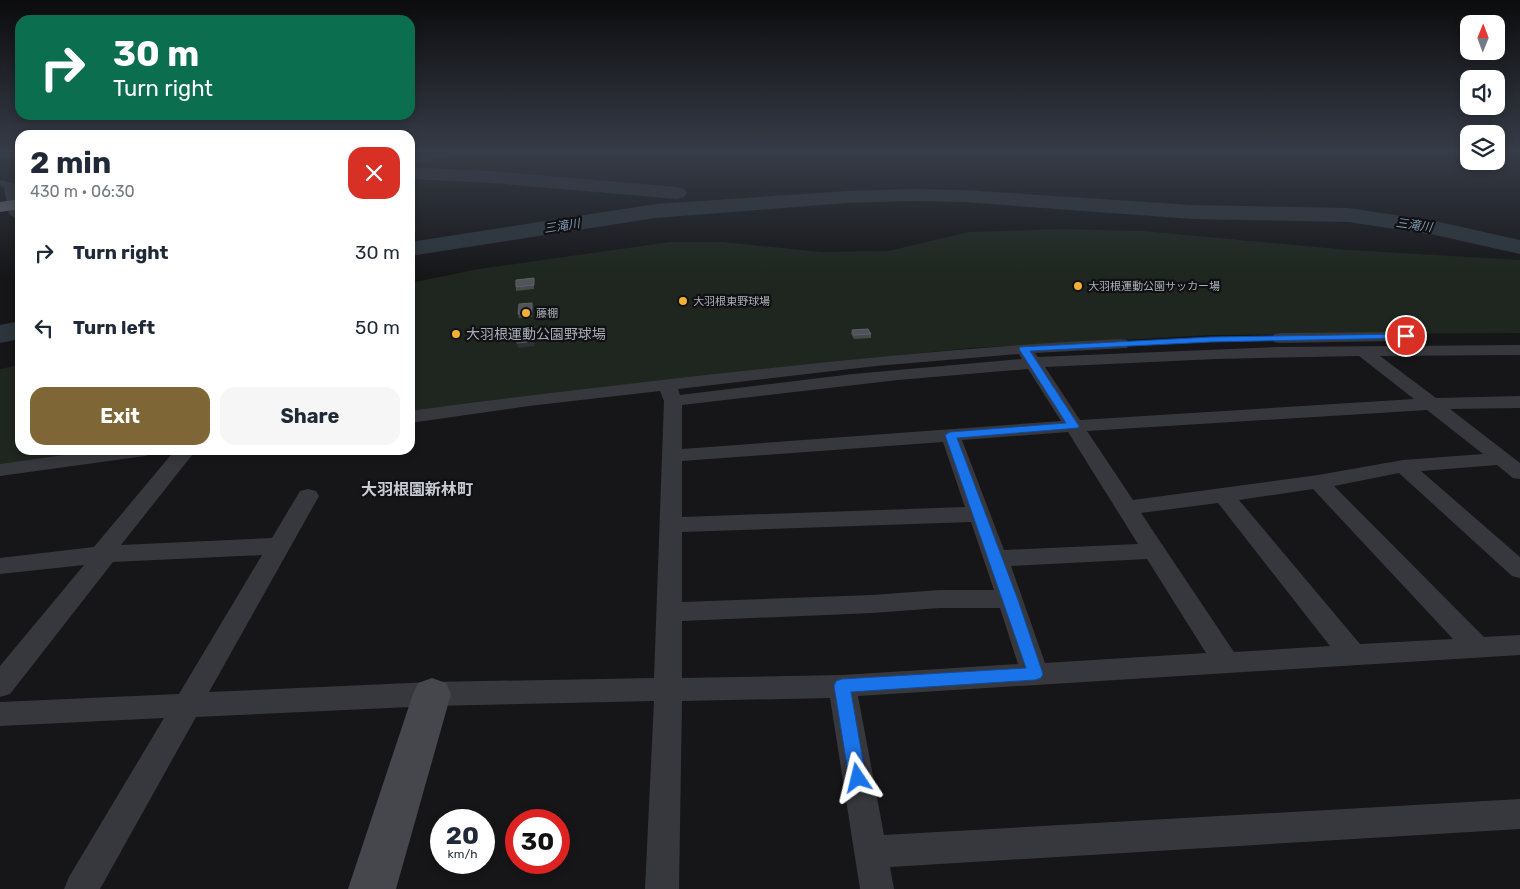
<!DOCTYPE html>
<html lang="en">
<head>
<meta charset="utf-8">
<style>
	:root { --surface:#fff; --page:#f6f6f7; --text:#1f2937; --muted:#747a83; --accent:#7e6636 }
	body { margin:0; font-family:Rubik,"Noto Sans JP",sans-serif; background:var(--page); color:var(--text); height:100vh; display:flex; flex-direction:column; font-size:19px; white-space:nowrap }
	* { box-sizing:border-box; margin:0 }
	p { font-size:16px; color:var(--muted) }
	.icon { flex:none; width:28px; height:28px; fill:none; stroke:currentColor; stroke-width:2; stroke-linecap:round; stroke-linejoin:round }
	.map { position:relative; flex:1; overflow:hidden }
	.sheet { position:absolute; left:15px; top:130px; width:400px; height:325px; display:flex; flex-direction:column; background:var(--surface); border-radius:15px; box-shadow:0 2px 8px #0003 }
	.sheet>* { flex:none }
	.guide { position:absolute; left:15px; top:15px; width:400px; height:105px; border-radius:15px; box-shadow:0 2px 8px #0003; background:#0b6e4f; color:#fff; overflow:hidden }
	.needle { width:32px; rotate:1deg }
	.tools { position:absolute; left:1460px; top:15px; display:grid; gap:10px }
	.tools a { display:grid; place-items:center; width:45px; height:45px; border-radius:10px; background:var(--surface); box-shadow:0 2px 8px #0003; font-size:25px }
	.speed { position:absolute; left:430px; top:809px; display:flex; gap:10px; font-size:25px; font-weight:700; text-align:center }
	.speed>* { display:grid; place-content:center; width:65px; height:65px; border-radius:50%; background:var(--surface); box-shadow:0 2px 8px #0003; line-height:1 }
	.speed small { font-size:12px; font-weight:400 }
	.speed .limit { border:8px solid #d22; background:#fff; color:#111 }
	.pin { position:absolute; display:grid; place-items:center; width:42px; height:42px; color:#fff; margin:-21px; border:2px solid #fff; border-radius:50%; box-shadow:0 1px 5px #0007 }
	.me { position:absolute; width:55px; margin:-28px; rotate:350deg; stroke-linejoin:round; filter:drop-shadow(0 0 4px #0008) }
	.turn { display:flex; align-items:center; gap:18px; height:105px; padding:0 15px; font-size:22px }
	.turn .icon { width:65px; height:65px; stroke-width:2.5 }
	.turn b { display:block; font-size:35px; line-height:42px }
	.round { display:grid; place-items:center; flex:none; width:52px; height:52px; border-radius:15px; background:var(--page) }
	.head { display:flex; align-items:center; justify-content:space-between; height:85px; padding:0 15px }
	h1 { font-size:30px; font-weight:700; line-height:38px }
	.cta { display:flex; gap:10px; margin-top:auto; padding:10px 15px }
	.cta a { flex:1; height:58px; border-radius:15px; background:var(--accent); color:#fff; font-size:20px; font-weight:700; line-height:58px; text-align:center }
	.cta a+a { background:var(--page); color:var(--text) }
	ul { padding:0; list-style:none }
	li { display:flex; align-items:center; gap:15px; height:75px; padding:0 15px }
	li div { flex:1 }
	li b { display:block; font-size:19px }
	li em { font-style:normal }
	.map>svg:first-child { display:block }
	.green { fill:#1e261f }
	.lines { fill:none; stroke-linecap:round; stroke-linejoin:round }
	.river { fill:#2c353c; fill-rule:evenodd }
	.lane { fill:#37383d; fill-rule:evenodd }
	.street { fill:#37383d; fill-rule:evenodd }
	.secondary { fill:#45474d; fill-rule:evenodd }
	.highway { fill:#63666e; fill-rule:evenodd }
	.wall { fill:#47494d }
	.shaded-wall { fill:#2f3033 }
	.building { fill:#525359; stroke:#5f6168 }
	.route { fill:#1a73e8; stroke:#114b97 }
	.poi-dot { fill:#f2b134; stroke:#111113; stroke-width:2 }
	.labels { text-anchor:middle; stroke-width:4.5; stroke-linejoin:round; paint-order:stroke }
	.far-poi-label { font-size:11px; fill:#a8adb8; stroke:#111113; text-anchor:start }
	.far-water-label { font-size:12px; font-style:italic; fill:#7f9bb3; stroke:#111113 }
	.poi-label { font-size:14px; fill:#a8adb8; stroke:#111113; text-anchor:start }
	.quarter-label { font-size:16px; font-weight:bold; fill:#c9ccd4; stroke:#111113 }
</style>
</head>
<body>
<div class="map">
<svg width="1520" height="889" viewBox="0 0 1520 889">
	<rect width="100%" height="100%" fill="#161618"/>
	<g class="green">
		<path d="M1063 229 1143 231 1349 250 1520 260V333L1211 335 971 348 748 371 410 413V283L479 269 670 242H723L822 252 888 251 969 232Z"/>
		<path d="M20 365V450H119L0 466V369Z"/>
	</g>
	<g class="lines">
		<g class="river">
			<path d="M0 151H20V159L0 158Z"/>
			<path d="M410 167 492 171 677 187 684 189 687 193 684 197 677 199 492 183 410 179Z"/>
			<path d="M912 189 963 190 1192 205 1348 208 1435 221 1520 240V254L1435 235 1348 222 1192 219 963 202 912 201 847 203 656 218 410 256V242L656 204 847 191Z"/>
			<path d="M20 321V339L0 343V325Z"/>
		</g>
		<path class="lane" d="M1496 151H1502L1509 158 1504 159Z"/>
		<g class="street">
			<path d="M445 151H464L463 153 434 160 410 163V157Z"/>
			<path d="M0 180 13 183 15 185 20 217 15 218 9 214 4 187 0 186Z"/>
			<path d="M1384 332 1390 333 1392 337 1390 341 1280 343 1274 342 1272 338 1274 334 1280 333Z"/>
			<path d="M1121 339 1127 340 1129 344 1127 348 1035 353 1038 357 1276 347 1520 345V355L1380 356 1436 398 1520 396V408L1450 409 1520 463V479L1513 478 1497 465 1421 471 1520 557V578L1512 576 1399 473 1334 486 1484 637 1520 635V655L858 696 884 835 1520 799V829L890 867 894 889H860L830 698 682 701 679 889H645L654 701 432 706 196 717 100 889H64L69 877 164 718 0 726V702L179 694 262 555 113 562 10 694 0 697V666L84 565 0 574V558L94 547 175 450H196L121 545 272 538 300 491 308 489 316 491 319 496 209 692 432 682 654 678 664 401 660 391 529 406 410 423V411C502 398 595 388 688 377 833 361 975 346 1121 339ZM1019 354 1022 359 853 374 680 395 678 389 876 366ZM1359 356 1414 399 1080 420 1045 367 1216 359ZM1028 369 1061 421 682 449V405L898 380ZM1427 410 1483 454 1403 460 1318 475 1133 500 1087 431ZM1068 432 1138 544 1004 550 962 440ZM943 442 965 507 682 517V461ZM1313 489 1453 639 1360 644 1239 500ZM1218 503 1330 646 1234 652 1141 513ZM971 522 994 590H940L872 595 682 602V532ZM1147 559 1206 653 1045 663 1011 566ZM940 608H1000L1018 664 842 675 682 678V621L872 613Z"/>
			<path d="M100 450H155L152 454 145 456 0 476V464Z"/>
		</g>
		<path class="secondary" d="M432 678 446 683 451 694 396 889H348L413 694 418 683Z"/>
		<path class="highway" d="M20 199V209L0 212V202Z"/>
	</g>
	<g class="wall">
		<path d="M534 278V289L516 291V287Z"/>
		<path d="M532 303 533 307 532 317 519 318 518 314Z"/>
		<path d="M852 330 871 334V338L854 339 851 334Z"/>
	</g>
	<path class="shaded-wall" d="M534 326 535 346 518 348 517 343Z"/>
	<g class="building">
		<path d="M534 278V285L516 287V280Z"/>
		<path d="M532 303 531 313 518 314 519 304Z"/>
		<path d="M534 326 535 341 517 343V328Z"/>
		<path d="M868 329 871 334 854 335 852 330Z"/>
	</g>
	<linearGradient id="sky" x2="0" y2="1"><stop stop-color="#0c0c0d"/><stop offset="0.55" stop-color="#363c48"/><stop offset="1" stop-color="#363c48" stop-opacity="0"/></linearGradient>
	<rect width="1520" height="276" fill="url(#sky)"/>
	<path class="route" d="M1406 334 1409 335V338L1211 342 1030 351 1079 426 1078 428 957 438 1018 600 1043 674 1041 678 1035 680 851 692 866 778 864 784 858 786 852 784 849 778 834 686 836 681 842 679 1026 668 945 435 950 432 1066 423 1019 349 1020 347 1211 337Z"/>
	<g class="poi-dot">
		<circle cx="1078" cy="286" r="5"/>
		<circle cx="683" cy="301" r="5"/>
		<circle cx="526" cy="313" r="5"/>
		<circle cx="456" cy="334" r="5"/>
	</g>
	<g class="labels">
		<g class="far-poi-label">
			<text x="1088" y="290">大羽根運動公園サッカー場</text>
			<text x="693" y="305">大羽根東野球場</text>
			<text x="536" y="317">藤棚</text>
		</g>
		<g class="far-water-label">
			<text transform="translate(1414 225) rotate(8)" y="4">三滝川</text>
			<text transform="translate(562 226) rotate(-9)" y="4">三滝川</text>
		</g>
		<g class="poi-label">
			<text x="466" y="339">大羽根運動公園野球場</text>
		</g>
		<g class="quarter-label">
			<text x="417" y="495">大羽根園新林町</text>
		</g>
	</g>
</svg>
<div class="tools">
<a><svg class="needle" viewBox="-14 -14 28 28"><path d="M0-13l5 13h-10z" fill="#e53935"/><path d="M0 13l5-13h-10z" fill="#747a83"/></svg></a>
<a><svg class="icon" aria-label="sound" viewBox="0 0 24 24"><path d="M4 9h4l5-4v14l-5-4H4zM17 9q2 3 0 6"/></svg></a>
<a><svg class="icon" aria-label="layers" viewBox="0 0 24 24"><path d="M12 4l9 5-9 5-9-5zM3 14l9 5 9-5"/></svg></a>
</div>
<div class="speed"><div>20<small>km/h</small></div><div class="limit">30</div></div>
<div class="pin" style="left:1406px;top:336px;background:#d93025"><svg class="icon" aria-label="arrive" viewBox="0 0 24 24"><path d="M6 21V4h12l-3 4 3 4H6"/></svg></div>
<svg class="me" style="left:858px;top:778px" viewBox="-20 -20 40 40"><path d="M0-17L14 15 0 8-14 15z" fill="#1a73e8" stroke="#fff" stroke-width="4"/></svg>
<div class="guide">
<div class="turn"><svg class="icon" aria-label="right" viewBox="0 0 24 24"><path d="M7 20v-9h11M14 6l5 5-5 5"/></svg><div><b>30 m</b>Turn right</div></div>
</div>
<section class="sheet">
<div class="head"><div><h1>2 min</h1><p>430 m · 06:30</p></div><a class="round" style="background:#d93025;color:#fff"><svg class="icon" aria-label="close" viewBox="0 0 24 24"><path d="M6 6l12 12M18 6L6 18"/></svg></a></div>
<ul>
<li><svg class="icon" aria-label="right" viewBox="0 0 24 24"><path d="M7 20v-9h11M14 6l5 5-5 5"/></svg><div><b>Turn right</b></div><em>30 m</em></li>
<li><svg class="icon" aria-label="left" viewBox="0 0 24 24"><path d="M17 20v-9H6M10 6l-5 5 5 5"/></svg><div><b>Turn left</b></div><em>50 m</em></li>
</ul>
<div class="cta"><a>Exit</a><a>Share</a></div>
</section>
</div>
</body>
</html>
